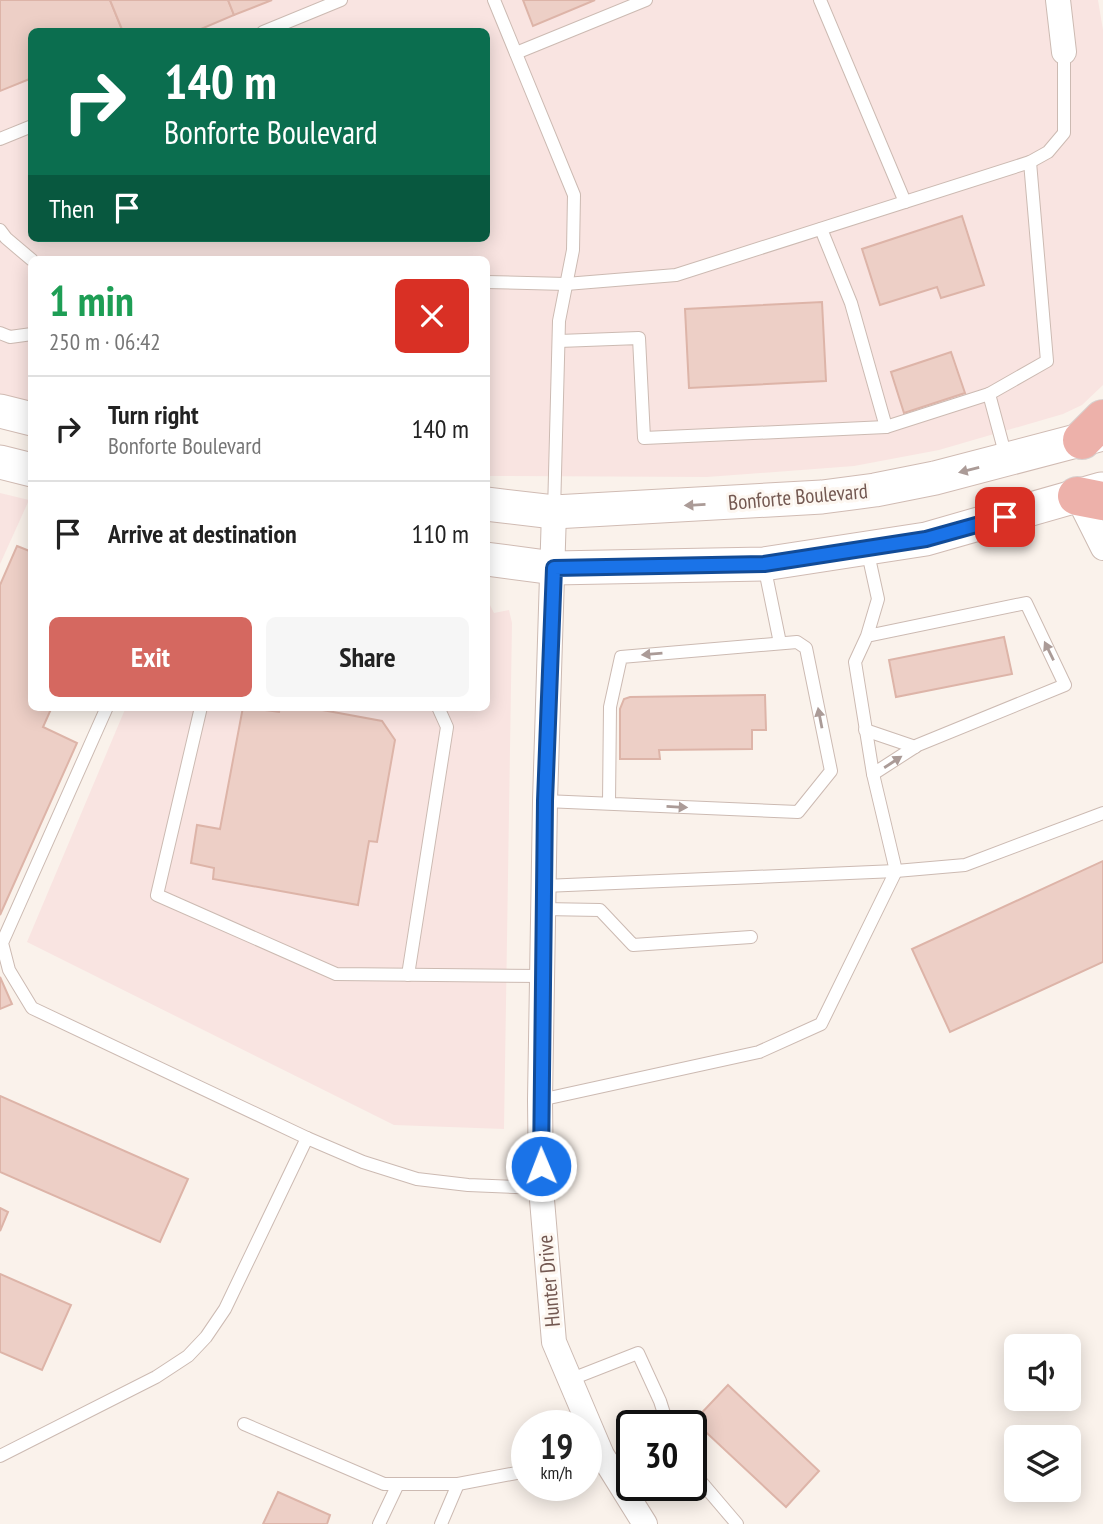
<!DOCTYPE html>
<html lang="en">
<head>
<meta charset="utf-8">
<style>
	:root { --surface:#fff; --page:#f6f6f6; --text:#222; --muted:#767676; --line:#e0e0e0; --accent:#d56860 }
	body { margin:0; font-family:"PT Sans Narrow",sans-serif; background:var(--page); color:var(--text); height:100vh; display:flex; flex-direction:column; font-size:26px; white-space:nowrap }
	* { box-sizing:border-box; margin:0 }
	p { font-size:23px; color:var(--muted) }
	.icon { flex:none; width:38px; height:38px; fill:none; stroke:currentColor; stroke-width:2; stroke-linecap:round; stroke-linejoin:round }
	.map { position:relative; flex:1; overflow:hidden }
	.details { position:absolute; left:28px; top:256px; width:462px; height:455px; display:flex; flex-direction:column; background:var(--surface); border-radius:10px; box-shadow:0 4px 18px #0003 }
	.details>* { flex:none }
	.banner { position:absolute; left:28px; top:28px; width:462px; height:214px; border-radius:10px; box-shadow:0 4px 18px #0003; background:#0b6e4f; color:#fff; overflow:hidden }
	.controls { position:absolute; left:1004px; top:1334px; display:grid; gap:14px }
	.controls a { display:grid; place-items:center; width:77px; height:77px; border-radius:10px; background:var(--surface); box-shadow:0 4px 18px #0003; font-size:35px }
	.speed { position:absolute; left:511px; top:1410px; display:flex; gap:14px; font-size:35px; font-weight:700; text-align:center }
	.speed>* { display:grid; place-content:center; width:91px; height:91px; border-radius:50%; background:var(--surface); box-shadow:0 4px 18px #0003; line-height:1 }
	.speed small { font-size:18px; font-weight:400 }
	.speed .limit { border:4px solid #111; border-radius:10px; background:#fff; color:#111 }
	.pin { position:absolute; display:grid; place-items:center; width:60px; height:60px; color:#fff; margin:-30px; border-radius:14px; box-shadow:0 4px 10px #0006 }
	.me { position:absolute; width:77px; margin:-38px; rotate:359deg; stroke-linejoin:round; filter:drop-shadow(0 0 5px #0008) }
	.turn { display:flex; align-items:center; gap:24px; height:147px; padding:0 21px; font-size:32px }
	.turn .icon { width:91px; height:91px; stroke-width:2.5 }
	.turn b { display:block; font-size:49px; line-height:60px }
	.then { display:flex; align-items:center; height:66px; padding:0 21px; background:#0003; gap:14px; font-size:26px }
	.round { display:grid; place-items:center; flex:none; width:74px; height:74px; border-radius:10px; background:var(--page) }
	.headline { display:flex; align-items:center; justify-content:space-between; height:119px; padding:0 21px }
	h1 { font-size:42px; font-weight:700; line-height:52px; color:#1e9e55 }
	.cta { display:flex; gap:14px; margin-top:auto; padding:14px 21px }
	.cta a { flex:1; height:80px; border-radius:10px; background:var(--accent); color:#fff; font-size:28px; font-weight:700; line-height:80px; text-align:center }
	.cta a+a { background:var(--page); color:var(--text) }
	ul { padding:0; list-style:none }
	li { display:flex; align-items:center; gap:21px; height:105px; padding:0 21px; border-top:2px solid var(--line) }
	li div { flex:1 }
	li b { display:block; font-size:26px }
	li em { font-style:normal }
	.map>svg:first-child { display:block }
	.commercial { fill:#f9e4e1; fill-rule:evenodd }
	.building { fill:#edcfc6; stroke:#ddb4a8; stroke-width:2 }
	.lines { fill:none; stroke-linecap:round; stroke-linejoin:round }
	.lane-casing { stroke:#ccbab2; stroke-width:14 }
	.street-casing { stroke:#ccbab2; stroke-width:26 }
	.secondary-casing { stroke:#d0bbb3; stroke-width:35 }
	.highway-casing { stroke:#d8d0ce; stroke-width:40 }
	.lane { stroke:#fff; stroke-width:12 }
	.street { stroke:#fff; stroke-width:24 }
	.secondary { stroke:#fff; stroke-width:33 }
	.highway { stroke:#edb1aa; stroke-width:38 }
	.oneway { fill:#ab9b97 }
	.route-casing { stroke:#114b97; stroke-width:18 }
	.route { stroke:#1a73e8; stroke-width:12 }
	.labels { text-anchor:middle; stroke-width:6; stroke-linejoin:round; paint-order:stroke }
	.street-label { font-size:21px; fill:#735851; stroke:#fdf7f1 }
</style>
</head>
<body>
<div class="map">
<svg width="1103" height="1524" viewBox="0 0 1103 1524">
	<rect width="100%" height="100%" fill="#faf2eb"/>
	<g class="commercial">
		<path d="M0 0H1098L1103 30V385L1082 405 1063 414 939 450 854 466 707 477 487 476 486 259H32L31 404 0 397ZM32 32H486V238H32Z"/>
		<path d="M0 493 29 500 0 564Z"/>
		<path d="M487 599 494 613 509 610 512 623 504 1129 394 1125 27 942 126 707H486Z"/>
	</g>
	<g class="building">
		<path d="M0 0H110L123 32H32V78L0 91Z"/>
		<path d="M110 0H228L234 15 194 32H123Z"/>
		<path d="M228 0H272L234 15Z"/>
		<path d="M523 0H595L533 26Z"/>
		<path d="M962 216 984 285 941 298 937 287 880 305 862 249Z"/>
		<path d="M822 302 826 381 689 388 685 309Z"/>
		<path d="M951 352 965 393 904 413 891 372Z"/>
		<path d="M17 546 32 552V707H52L43 727 77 743 0 915V585Z"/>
		<path d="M1004 637 1012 674 896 697 889 660Z"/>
		<path d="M765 695 766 730H752V749L659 750 660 759H620V709L624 699 630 697Z"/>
		<path d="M243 707 279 712 280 707H306L382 721 395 740 377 842 369 841 358 905 213 879 214 868 191 863 197 825 220 829Z"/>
		<path d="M1103 861V962L950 1032 912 949Z"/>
		<path d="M0 977 12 1004 0 1009Z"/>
		<path d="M0 1096 188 1179 160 1242 0 1172Z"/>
		<path d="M0 1208 8 1212 0 1231Z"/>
		<path d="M0 1274 71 1305 42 1370 0 1352Z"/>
		<path d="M728 1385 819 1471 786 1507 694 1421Z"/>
		<path d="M278 1492 330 1515 327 1524H263Z"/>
	</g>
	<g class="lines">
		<defs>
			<g id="lane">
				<path d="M494 0 574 195 573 250 559 321 554 512"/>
				<path d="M820 0 905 202"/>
				<path d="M263 32 341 0"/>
				<path d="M516 53 646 0"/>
				<path d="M0 139 32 126"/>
				<path d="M821 229 851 303 886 427"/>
				<path d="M0 230 6 238 32 260"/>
				<path d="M486 282 566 284 676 275 1030 162 1048 152 1064 133V52"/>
				<path d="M0 333 10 337 32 334"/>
				<path d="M559 341 639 338 644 438 886 427 989 394"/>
				<path d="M1006 457 989 394 1047 361 1030 162"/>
				<path d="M867 549 878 599 867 636 855 662 873 774 918 745 1065 685 1026 603 867 636"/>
				<path d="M764 565 780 643"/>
				<path d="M107 707 2 943 9 970 32 1008 307 1138 363 1162 417 1179 468 1185 541 1188"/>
				<path d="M201 707 157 895 336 974 543 976"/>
				<path d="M865 730 915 747"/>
				<path d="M545 801 798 812 831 771 806 648 797 642 621 657 610 707 609 803"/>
				<path d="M544 886 896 871 965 865 1103 813"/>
				<path d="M543 909 600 910 633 945 751 937"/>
				<path d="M408 975 447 727 438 707"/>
				<path d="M540 1100 759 1052 821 1024 896 871 873 774"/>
				<path d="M569 1380 638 1353 660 1401 668 1426"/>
				<path d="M244 1424 384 1484H458L527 1471"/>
				<path d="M0 1456 156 1377 188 1356 206 1337 225 1309 307 1138"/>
				<path d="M609 1466 632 1451"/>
				<path d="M691 1470 737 1524"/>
				<path d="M379 1524 398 1484"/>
				<path d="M441 1524 458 1484"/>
			</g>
			<g id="street">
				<path d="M1058 0 1064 52"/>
				<path d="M1077 496 1103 548"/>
				<path d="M554 512 545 801 540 1100 541 1188 554 1342 602 1455 645 1524"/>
			</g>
			<g id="secondary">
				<path d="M0 411 32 419"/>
				<path d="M0 462 32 470"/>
				<path d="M486 504 554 512 822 497 875 490 935 478 1103 434"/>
				<path d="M486 559 554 568 764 564 926 539 1101 489"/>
			</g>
			<g id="highway">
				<path d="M1082 440 1103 419"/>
				<path d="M1077 496 1103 501"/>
			</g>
		</defs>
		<use href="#lane" class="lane-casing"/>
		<use href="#street" class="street-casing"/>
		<use href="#secondary" class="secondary-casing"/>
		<use href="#highway" class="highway-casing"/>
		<use href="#lane" class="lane"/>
		<use href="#street" class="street"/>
		<use href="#secondary" class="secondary"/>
		<use href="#highway" class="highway"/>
	</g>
	<defs><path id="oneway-solid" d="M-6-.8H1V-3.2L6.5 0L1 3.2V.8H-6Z" transform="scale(1.75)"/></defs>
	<g class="oneway">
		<use href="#oneway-solid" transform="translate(969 470) rotate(166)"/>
		<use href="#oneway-solid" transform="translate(695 505) rotate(177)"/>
		<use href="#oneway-solid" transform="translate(1049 651) rotate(-116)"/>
		<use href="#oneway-solid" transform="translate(652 654) rotate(175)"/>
		<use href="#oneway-solid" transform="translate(820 718) rotate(-101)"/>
		<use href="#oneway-solid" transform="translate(893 762) rotate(-33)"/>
		<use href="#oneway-solid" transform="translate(677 807) rotate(3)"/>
	</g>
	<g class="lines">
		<defs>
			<path id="route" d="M541 1166 545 801 554 568 764 564 926 539 1005 517"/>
		</defs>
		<use href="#route" class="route-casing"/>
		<use href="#route" class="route"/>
	</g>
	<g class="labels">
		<g class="street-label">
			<text transform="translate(798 497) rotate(-5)" y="7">Bonforte Boulevard</text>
			<text transform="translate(549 1281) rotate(-95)" y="7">Hunter Drive</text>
		</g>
	</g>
</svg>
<div class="controls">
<a><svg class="icon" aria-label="sound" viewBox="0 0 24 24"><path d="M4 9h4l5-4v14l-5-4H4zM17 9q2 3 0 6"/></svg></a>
<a><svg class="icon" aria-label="layers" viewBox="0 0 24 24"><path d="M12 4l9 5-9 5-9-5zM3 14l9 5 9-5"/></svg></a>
</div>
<div class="speed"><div>19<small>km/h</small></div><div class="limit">30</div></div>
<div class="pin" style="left:1005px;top:517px;background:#d93025"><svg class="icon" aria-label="arrive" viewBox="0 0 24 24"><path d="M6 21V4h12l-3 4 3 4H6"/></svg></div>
<svg class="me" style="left:541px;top:1166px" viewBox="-20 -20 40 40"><circle r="17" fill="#1a73e8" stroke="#fff" stroke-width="3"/><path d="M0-11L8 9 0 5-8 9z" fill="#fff"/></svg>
<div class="banner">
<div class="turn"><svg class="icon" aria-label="right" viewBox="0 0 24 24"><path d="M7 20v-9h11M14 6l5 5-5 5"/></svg><div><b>140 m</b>Bonforte Boulevard</div></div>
<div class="then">Then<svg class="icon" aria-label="arrive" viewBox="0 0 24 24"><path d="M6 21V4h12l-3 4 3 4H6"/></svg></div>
</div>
<section class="details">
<div class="headline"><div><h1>1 min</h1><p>250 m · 06:42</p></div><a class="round" style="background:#d93025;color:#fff"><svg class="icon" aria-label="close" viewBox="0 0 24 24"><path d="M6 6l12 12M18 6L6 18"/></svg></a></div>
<ul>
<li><svg class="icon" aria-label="right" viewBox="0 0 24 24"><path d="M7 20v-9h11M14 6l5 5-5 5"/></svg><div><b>Turn right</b><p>Bonforte Boulevard</p></div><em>140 m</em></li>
<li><svg class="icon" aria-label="arrive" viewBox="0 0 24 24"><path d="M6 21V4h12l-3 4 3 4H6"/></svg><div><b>Arrive at destination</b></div><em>110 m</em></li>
</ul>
<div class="cta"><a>Exit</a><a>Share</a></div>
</section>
</div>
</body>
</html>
